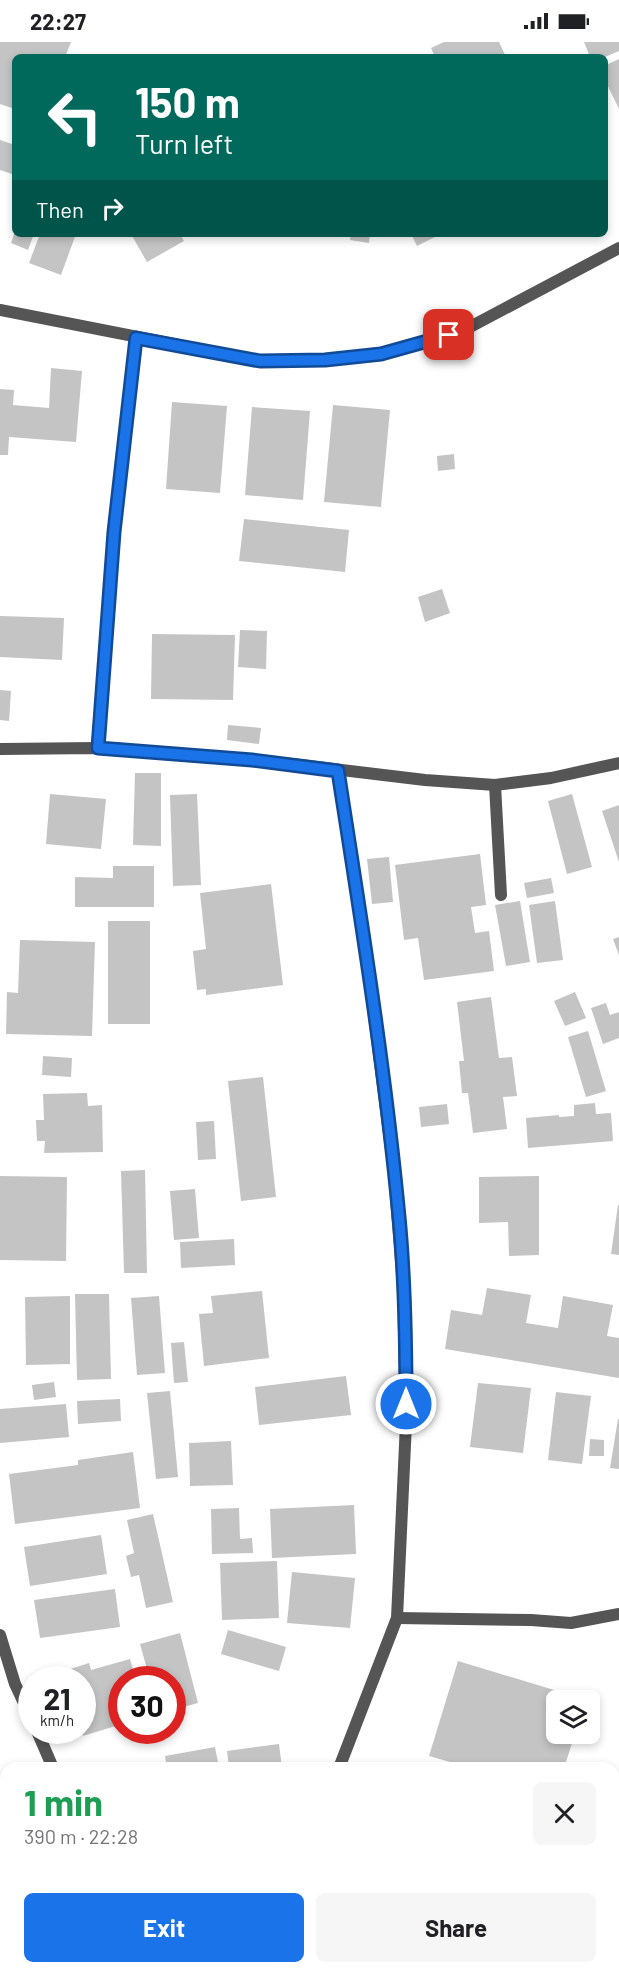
<!DOCTYPE html>
<html lang="en">
<head>
<meta charset="utf-8">
<style>
	:root { --surface:#fff; --page:#f6f6f6; --text:#202124; --muted:#757577; --accent:#1a73e8 }
	body { margin:0; font-family:Barlow,sans-serif; background:var(--page); color:var(--text); height:100vh; display:flex; flex-direction:column; font-size:22px; white-space:nowrap }
	* { box-sizing:border-box; margin:0 }
	p { font-size:20px; color:var(--muted) }
	.icon { flex:none; width:33px; height:33px; fill:none; stroke:currentColor; stroke-width:2; stroke-linecap:round; stroke-linejoin:round }
	.map { position:relative; flex:1; overflow:hidden }
	.panel { position:absolute; left:0px; top:1720px; width:620px; height:212px; display:flex; flex-direction:column; background:var(--surface); border-radius:18px 18px 0 0; box-shadow:0 3px 9px #0003 }
	.panel>* { flex:none }
	.hud { position:absolute; left:12px; top:12px; width:596px; height:183px; border-radius:9px; box-shadow:0 3px 9px #0003; background:#00695c; color:#fff; overflow:hidden }
	.fabs { position:absolute; left:546px; top:1648px; display:grid; gap:12px }
	.fabs a { display:grid; place-items:center; width:54px; height:54px; border-radius:9px; background:var(--surface); box-shadow:0 3px 9px #0003; font-size:30px }
	.speed { position:absolute; left:18px; top:1624px; display:flex; gap:12px; font-size:30px; font-weight:700; text-align:center }
	.speed>* { display:grid; place-content:center; width:78px; height:78px; border-radius:50%; background:var(--surface); box-shadow:0 3px 9px #0003; line-height:1 }
	.speed small { font-size:15px; font-weight:400 }
	.speed .limit { border:9px solid #d22; background:#fff; color:#111 }
	.pin { position:absolute; display:grid; place-items:center; width:51px; height:51px; color:#fff; margin:-26px; border-radius:12px; box-shadow:0 3px 9px #0006 }
	.me { position:absolute; width:66px; margin:-33px; rotate:0deg; stroke-linejoin:round; filter:drop-shadow(0 0 4px #0008) }
	.turn { display:flex; align-items:center; gap:21px; height:126px; padding:0 24px; font-size:27px }
	.turn .icon { width:78px; height:78px; stroke-width:2.5 }
	.turn b { display:block; font-size:42px; line-height:51px }
	.then { display:flex; align-items:center; height:57px; padding:0 24px; background:#0003; gap:12px; font-size:22px }
	.round { display:grid; place-items:center; flex:none; width:63px; height:63px; border-radius:9px; background:var(--page) }
	.head { display:flex; align-items:center; justify-content:space-between; height:102px; padding:0 24px }
	h1 { font-size:36px; font-weight:700; line-height:45px; color:#1e9e55 }
	.primary-button { display:flex; gap:12px; margin-top:auto; padding:12px 24px }
	.primary-button a { flex:1; height:69px; border-radius:9px; background:var(--accent); color:#fff; font-size:24px; font-weight:700; line-height:69px; text-align:center }
	.primary-button a+a { background:var(--page); color:var(--text) }
	.status { display:flex; justify-content:space-between; align-items:center; height:42px; padding:0 30px; background:var(--surface); direction:ltr }
	.status svg { height:16px; fill:currentColor }
	.map>svg:first-child { display:block }
	.building { fill:#c4c4c4 }
	.lines { fill:none; stroke-linecap:round; stroke-linejoin:round }
	.street { stroke:#555; stroke-width:12 }
	.route-casing { stroke:#114b97; stroke-width:15 }
	.route { stroke:#1a73e8; stroke-width:10 }
</style>
</head>
<body>
<div class="status"><b>22:27</b><svg viewBox="0 0 49 12"><path d="M0 12V9h3v3zM5 12V6h3v6zM10 12V3h3v9zM15 12V0h3v12zM26 1h20v11H26zM47 4h2v5h-2z"/></svg></div>
<div class="map">
<svg width="619" height="1931" viewBox="0 0 619 1931">
	<rect width="100%" height="100%" fill="#fff"/>
	<g class="building">
		<path d="M0 0H71L65 15H15V67L0 62Z"/>
		<path d="M444 0H499L506 15H435L431 6Z"/>
		<path d="M584 0H619V9L605 15H590Z"/>
		<path d="M619 17V67L604 36V24Z"/>
		<path d="M0 98 15 103V133L0 128Z"/>
		<path d="M14 192H34L28 208 11 201Z"/>
		<path d="M40 192H76L61 233 29 221Z"/>
		<path d="M131 192H180L184 199 147 220Z"/>
		<path d="M351 192H370L369 201 350 198Z"/>
		<path d="M411 192H441L417 204Z"/>
		<path d="M51 326 82 329 76 400 9 395 8 413H0V347L14 348 13 363 49 366Z"/>
		<path d="M172 360 227 364 220 451 166 447Z"/>
		<path d="M333 363 390 368 381 465 324 460Z"/>
		<path d="M252 365 310 369 303 458 245 453Z"/>
		<path d="M454 412 455 427 438 429 437 414Z"/>
		<path d="M244 477 349 488 345 530 239 519Z"/>
		<path d="M442 547 450 571 425 580 418 555Z"/>
		<path d="M0 574 64 576 62 618 0 615Z"/>
		<path d="M240 588 267 589 266 627 238 625Z"/>
		<path d="M152 592 235 593 233 658 151 657Z"/>
		<path d="M0 648 11 649 9 679 0 678Z"/>
		<path d="M228 683 261 686 259 702 227 698Z"/>
		<path d="M135 731H161V804L133 803Z"/>
		<path d="M50 752 106 757 101 807 46 802Z"/>
		<path d="M197 752 201 843 173 844 170 753Z"/>
		<path d="M572 752 592 825 567 832 548 759Z"/>
		<path d="M619 763V820L602 769Z"/>
		<path d="M480 812 486 863 471 865 475 891 489 889 494 929 424 938 418 896 404 898 395 823Z"/>
		<path d="M389 815 393 860 372 862 367 817Z"/>
		<path d="M113 824H154V865H75V835L113 836Z"/>
		<path d="M551 836 554 851 527 856 524 841Z"/>
		<path d="M271 842 283 943 206 953V947L197 948 193 909 206 907 200 851Z"/>
		<path d="M520 859 530 920 506 924 495 863Z"/>
		<path d="M555 859 563 918 537 921 529 863Z"/>
		<rect x="108" y="879" width="42" height="103"/>
		<path d="M619 895V913L613 897Z"/>
		<path d="M20 898 95 900 92 994 6 992 7 950 18 951Z"/>
		<path d="M575 950 586 976 565 984 554 959Z"/>
		<path d="M491 955 499 1016 512 1015 517 1054 503 1055 507 1087 473 1091 468 1051H462L459 1019H464L457 960Z"/>
		<path d="M606 961 610 973 619 970V996L603 1002 591 966Z"/>
		<path d="M588 989 606 1049 586 1055 568 995Z"/>
		<path d="M43 1014 72 1016 71 1035 42 1033Z"/>
		<path d="M263 1035 276 1155 241 1159 228 1039Z"/>
		<path d="M87 1051 88 1064 102 1063 103 1110 44 1111 45 1099H37L36 1078H44L43 1052Z"/>
		<path d="M595 1061 596 1072 611 1071 613 1099 528 1106 526 1076 559 1073V1075L574 1074V1063Z"/>
		<path d="M447 1062 449 1082 421 1085 419 1065Z"/>
		<path d="M214 1079 216 1117 198 1118 196 1080Z"/>
		<path d="M145 1128 147 1231H124L121 1129Z"/>
		<path d="M0 1134 67 1135 66 1219 0 1218Z"/>
		<path d="M539 1134V1213L509 1214 508 1180 479 1181V1135Z"/>
		<path d="M195 1147 199 1196 174 1198 170 1149Z"/>
		<path d="M618 1163H619V1213L611 1212Z"/>
		<path d="M234 1197 235 1223 181 1226 180 1200Z"/>
		<path d="M487 1246 531 1253 526 1281 558 1286 563 1254 613 1263 607 1294 619 1296V1336L445 1307 451 1268 482 1273Z"/>
		<path d="M262 1249 269 1316 204 1324 199 1272 213 1271 211 1254Z"/>
		<path d="M75 1252H109L111 1337 77 1338Z"/>
		<path d="M70 1254V1322L26 1323 25 1255Z"/>
		<path d="M159 1254 165 1331 137 1333 131 1256Z"/>
		<path d="M184 1300 188 1340 174 1341 171 1301Z"/>
		<path d="M346 1334 351 1373 259 1383 255 1345Z"/>
		<path d="M54 1340 56 1355 34 1358 32 1343Z"/>
		<path d="M478 1341 531 1346 523 1411 470 1405Z"/>
		<path d="M170 1349 178 1435 156 1437 147 1351Z"/>
		<path d="M556 1350 591 1354 582 1422 548 1418Z"/>
		<path d="M120 1357 121 1379 78 1382 77 1359Z"/>
		<path d="M66 1362 69 1395 0 1401V1367Z"/>
		<path d="M618 1377H619V1427L610 1426Z"/>
		<path d="M590 1397 604 1398V1414H589Z"/>
		<path d="M231 1399 233 1443 190 1444 189 1401Z"/>
		<path d="M133 1410 140 1466 15 1482 9 1432 78 1423V1418Z"/>
		<path d="M354 1463 356 1512 272 1516 270 1467Z"/>
		<path d="M239 1466 240 1497 252 1496 253 1511 212 1512 211 1467Z"/>
		<path d="M153 1472 173 1560 146 1566 139 1533 131 1535 126 1514 134 1511 127 1478Z"/>
		<path d="M101 1493 107 1532 30 1544 24 1505Z"/>
		<path d="M277 1519 279 1576 222 1578 220 1521Z"/>
		<path d="M292 1530 355 1536 350 1586 287 1581Z"/>
		<path d="M115 1547 120 1585 40 1596 34 1558Z"/>
		<path d="M228 1588 286 1605 279 1629 221 1612Z"/>
		<path d="M180 1591 198 1661 172 1668V1638H150L140 1602Z"/>
		<path d="M130 1617 136 1638H122V1682L83 1694 82 1638H67L64 1629 89 1621 91 1628Z"/>
		<path d="M458 1619 587 1658 556 1659V1692H575L564 1726H471L429 1714Z"/>
		<path d="M279 1702 282 1726H229L227 1709Z"/>
		<path d="M215 1705 219 1726H167L165 1714Z"/>
		<path d="M0 1757 6 1772V1824L0 1827Z"/>
		<path d="M47 1926H118L122 1931H51Z"/>
		<path d="M320 1926H398L405 1931H327Z"/>
		<path d="M410 1926H462L459 1931H419Z"/>
		<path d="M479 1926H524L521 1931H476Z"/>
	</g>
	<g class="lines">
		<g class="street">
			<path d="M0 268 260 319 325 318 381 312 428 300 470 285 619 206"/>
			<path d="M97 706 114 490 136 296"/>
			<path d="M0 707 97 706 292 722 425 738 495 743 551 736 619 721"/>
			<path d="M338 729 364 895 394 1131 403 1245 406 1381 397 1576 339 1726"/>
			<path d="M495 743 501 853"/>
			<path d="M397 1576 531 1578 571 1581 619 1572"/>
			<path d="M0 1593 15 1642 32 1678"/>
			<path d="M37 1689 53 1726"/>
			<path d="M0 1866 6 1862"/>
			<path d="M202 1926 208 1931"/>
			<path d="M254 1931 256 1926"/>
		</g>
	</g>
	<g class="lines">
		<defs>
			<path id="route" d="M406 1362C406 1300 405 1237 399 1175 385 1026 361 877 338 729L252 718 98 706 114 490 136 296 260 319 325 318 381 312 449 293"/>
		</defs>
		<use href="#route" class="route-casing"/>
		<use href="#route" class="route"/>
	</g>
</svg>
<div class="fabs">
<a><svg class="icon" aria-label="layers" viewBox="0 0 24 24"><path d="M12 4l9 5-9 5-9-5zM3 14l9 5 9-5"/></svg></a>
</div>
<div class="speed"><div>21<small>km/h</small></div><div class="limit">30</div></div>
<div class="pin" style="left:449px;top:293px;background:#d93025"><svg class="icon" aria-label="arrive" viewBox="0 0 24 24"><path d="M6 21V4h12l-3 4 3 4H6"/></svg></div>
<svg class="me" style="left:406px;top:1362px" viewBox="-20 -20 40 40"><circle r="17" fill="#1a73e8" stroke="#fff" stroke-width="3"/><path d="M0-11L8 9 0 5-8 9z" fill="#fff"/></svg>
<div class="hud">
<div class="turn"><svg class="icon" aria-label="left" viewBox="0 0 24 24"><path d="M17 20v-9H6M10 6l-5 5 5 5"/></svg><div><b>150 m</b>Turn left</div></div>
<div class="then">Then<svg class="icon" aria-label="right" viewBox="0 0 24 24"><path d="M7 20v-9h11M14 6l5 5-5 5"/></svg></div>
</div>
<section class="panel">
<div class="head"><div><h1>1 min</h1><p>390 m · 22:28</p></div><a class="round"><svg class="icon" aria-label="close" viewBox="0 0 24 24"><path d="M6 6l12 12M18 6L6 18"/></svg></a></div>
<div class="primary-button"><a>Exit</a><a>Share</a></div>
</section>
</div>
</body>
</html>
